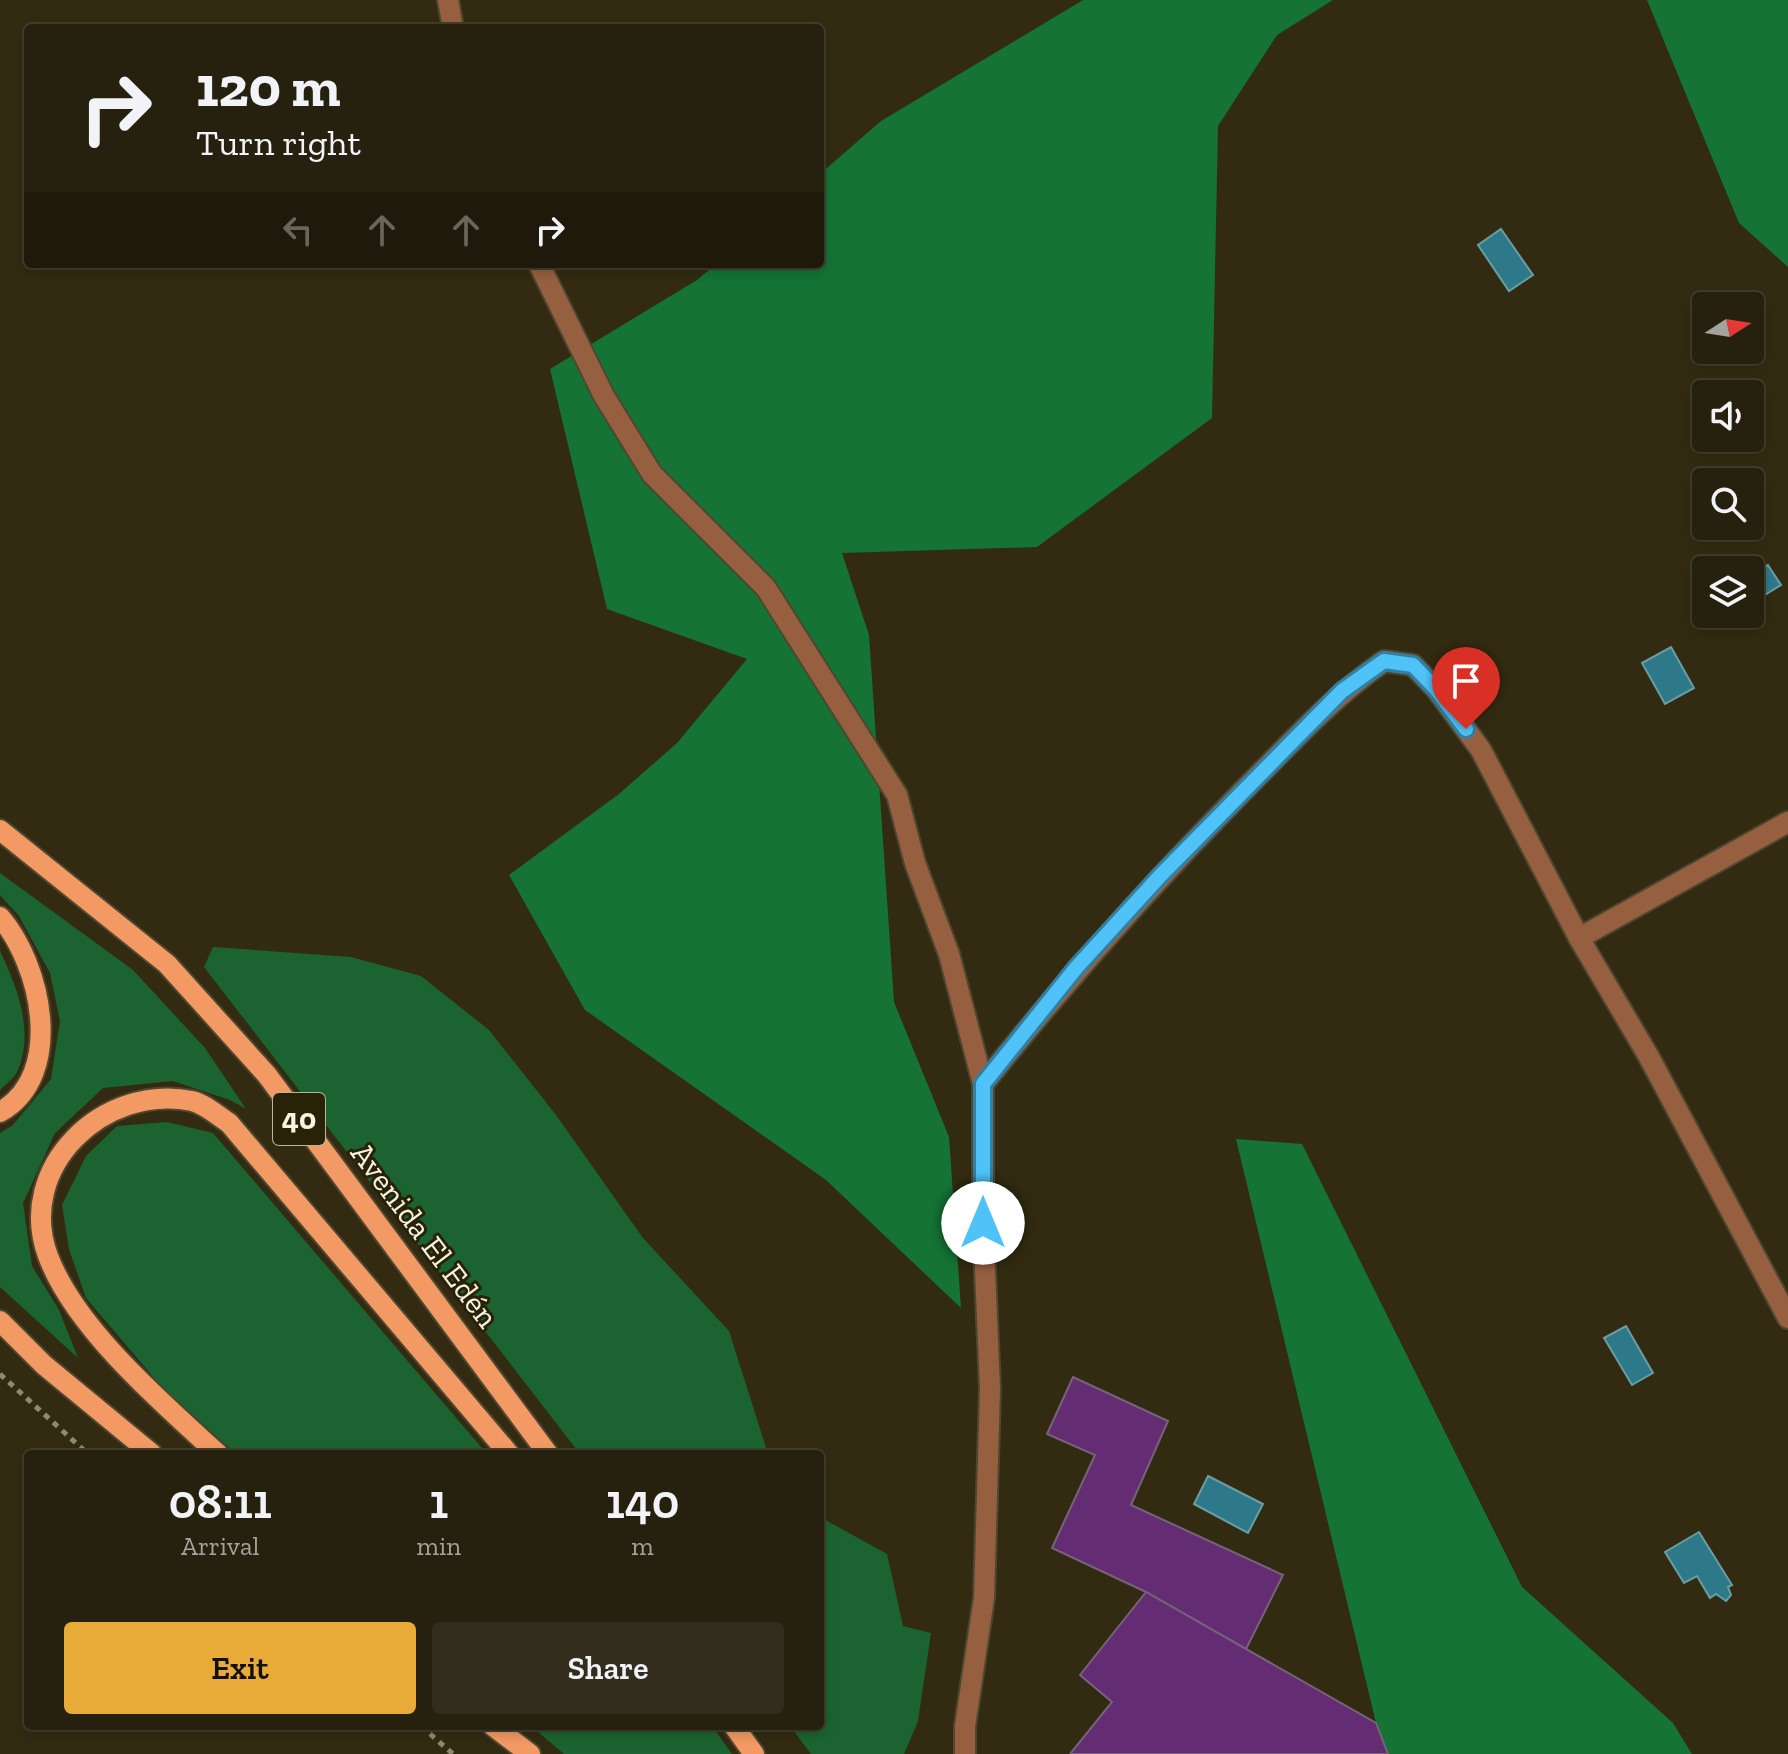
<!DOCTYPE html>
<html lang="en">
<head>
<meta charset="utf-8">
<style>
	:root { --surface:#26200e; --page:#322d1c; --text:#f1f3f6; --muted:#a4a39e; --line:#423e2e; --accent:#e8ab37 }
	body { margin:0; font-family:"Zilla Slab",serif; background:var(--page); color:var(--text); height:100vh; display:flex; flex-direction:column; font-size:30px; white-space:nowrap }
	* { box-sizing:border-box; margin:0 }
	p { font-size:26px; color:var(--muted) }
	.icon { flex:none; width:44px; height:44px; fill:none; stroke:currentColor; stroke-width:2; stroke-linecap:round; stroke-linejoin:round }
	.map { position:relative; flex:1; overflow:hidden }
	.sheet { position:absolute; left:24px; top:1450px; width:800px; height:280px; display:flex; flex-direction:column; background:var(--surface); border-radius:8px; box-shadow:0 4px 12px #0003,0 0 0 2px var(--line) }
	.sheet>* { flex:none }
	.banner { position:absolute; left:24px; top:24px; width:800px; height:244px; border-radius:8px; box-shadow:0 4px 12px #0003,0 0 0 2px var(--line); background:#26200e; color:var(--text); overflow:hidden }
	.needle { width:52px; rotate:78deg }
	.controls { position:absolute; left:1692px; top:292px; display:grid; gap:16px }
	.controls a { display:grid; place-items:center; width:72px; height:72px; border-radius:8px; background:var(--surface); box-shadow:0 4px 12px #0003,0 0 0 2px var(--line); font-size:40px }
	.pin { position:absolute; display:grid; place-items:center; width:68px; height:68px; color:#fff; margin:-82px -34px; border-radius:50% 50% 50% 0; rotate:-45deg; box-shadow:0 0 8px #0007 }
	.pin .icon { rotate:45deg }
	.me { position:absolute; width:88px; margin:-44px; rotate:0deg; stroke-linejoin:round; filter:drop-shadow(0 0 6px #0008) }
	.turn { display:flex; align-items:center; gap:28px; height:168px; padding:0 40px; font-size:36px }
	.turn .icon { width:104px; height:104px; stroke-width:2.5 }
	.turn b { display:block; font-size:56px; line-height:68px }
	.lanes { display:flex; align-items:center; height:76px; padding:0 40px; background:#0003; justify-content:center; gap:40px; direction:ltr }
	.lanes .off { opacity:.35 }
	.eta { display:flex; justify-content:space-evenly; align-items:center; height:136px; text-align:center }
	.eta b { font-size:48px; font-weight:600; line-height:56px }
	.button { display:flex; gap:16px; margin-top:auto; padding:16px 40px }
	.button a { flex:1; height:92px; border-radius:8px; background:var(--accent); color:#111; font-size:32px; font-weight:600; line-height:92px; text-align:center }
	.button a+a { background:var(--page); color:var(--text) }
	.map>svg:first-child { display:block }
	.green { fill:#1b6431 }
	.forest { fill:#147335 }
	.water { fill:#2e7989; stroke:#6a9da4; stroke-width:2 }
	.building { fill:#632c73; stroke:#75637a; stroke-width:2 }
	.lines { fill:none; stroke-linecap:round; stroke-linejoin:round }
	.street-casing { stroke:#4e472f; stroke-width:24 }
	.primary-casing { stroke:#4e472f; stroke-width:24 }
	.path { stroke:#8f8974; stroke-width:5; stroke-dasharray:6 6; stroke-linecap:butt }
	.street { stroke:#966040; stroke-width:20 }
	.primary { stroke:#f29964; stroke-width:20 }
	.route-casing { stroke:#337fa1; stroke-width:20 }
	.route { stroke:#4fc3f7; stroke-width:14 }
	.labels { text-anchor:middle; stroke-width:6; stroke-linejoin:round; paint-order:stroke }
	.shield { fill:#282207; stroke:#b9b4a1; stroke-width:2 }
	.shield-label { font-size:30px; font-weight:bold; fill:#f7f2e3 }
	.street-label { font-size:32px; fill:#f7f2e3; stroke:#282207 }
</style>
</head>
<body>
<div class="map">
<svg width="1788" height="1754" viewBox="0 0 1788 1754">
	<rect width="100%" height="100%" fill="#322b12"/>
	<g class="green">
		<path d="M0 873 133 970 205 1048 246 1109 230 1100 173 1081 103 1088 55 1133 23 1203 32 1266 59 1310 78 1358 0 1287V1133L13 1125 51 1079 60 1021 50 973 19 916 0 895Z"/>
		<path d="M213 947 351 957 421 976 489 1030 556 1115 643 1238 729 1331 768 1454H580L204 967Z"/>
		<path d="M0 951C17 987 35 1032 17 1072 14 1078 5 1085 0 1090Z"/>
		<path d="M167 1122 213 1133 487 1454H236L161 1386 86 1298 69 1249 62 1205 86 1156 117 1126Z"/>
		<path d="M820 1517 887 1554 903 1626 931 1633 918 1721 904 1754H811L790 1726H820Z"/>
		<path d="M531 1726H712L732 1754H564Z"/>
	</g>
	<g class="forest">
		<path d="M1083 0H1333L1277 35 1218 126 1212 418 1037 547 842 553 869 635 894 1002 949 1137 961 1308 826 1180 585 1010 509 875 619 794 677 743 747 659 607 609 550 369 697 280 716 264H820V174L881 121Z"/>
		<path d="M1647 0H1788V267L1739 223Z"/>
		<path d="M1236 1139 1302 1144 1522 1587 1673 1723 1692 1754H1388L1376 1723Z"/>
	</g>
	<g class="water">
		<path d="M1501 229 1533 275 1509 291 1478 245Z"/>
		<path d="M1768 565 1781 585 1750 604V577Z"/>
		<path d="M1671 647 1694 688 1665 704 1642 663Z"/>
		<path d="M1626 1326 1653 1373 1632 1385 1604 1338Z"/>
		<path d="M1208 1476 1263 1504 1248 1533 1194 1504Z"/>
		<path d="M1699 1532 1732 1585 1728 1587 1731 1595 1726 1601 1716 1594 1710 1598 1697 1576 1684 1583 1665 1552Z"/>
	</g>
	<g class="building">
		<path d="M1073 1377 1168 1421 1131 1505 1283 1575 1246 1649 1146 1592 1052 1548 1095 1455 1047 1434Z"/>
		<path d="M1146 1592 1376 1723 1388 1754H1070L1112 1702 1080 1675Z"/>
	</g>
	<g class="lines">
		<defs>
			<g id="street">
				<path d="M448 0 453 28"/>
				<path d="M539 264 604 396 652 474 766 588 897 795 915 863 949 954 983 1084V1223L990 1389 984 1598 965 1726V1754"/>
				<path d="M1579 938 1788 822"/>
				<path d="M983 1084C1065 982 1150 886 1241 793 1287 747 1330 699 1384 661L1413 665 1436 689 1481 750 1579 938 1649 1057 1788 1318"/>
			</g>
			<g id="primary">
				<path d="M0 830 167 964 267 1075 548 1454"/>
				<path d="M0 917C41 964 66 1075 0 1112"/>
				<path d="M0 1321 44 1365 152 1454"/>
				<path d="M218 1454C161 1402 75 1328 48 1256 15 1167 104 1083 192 1101 205 1104 218 1116 229 1123L509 1454"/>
				<path d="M493 1726 530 1754"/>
				<path d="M734 1726 754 1754"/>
			</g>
		</defs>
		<use href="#street" class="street-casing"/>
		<use href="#primary" class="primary-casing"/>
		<g class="path">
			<path d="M0 1374 88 1454"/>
			<path d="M421 1726 453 1754"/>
		</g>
		<use href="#street" class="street"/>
		<use href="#primary" class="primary"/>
	</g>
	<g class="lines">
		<defs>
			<path id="route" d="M983 1223V1084L1076 968 1160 876 1342 691 1384 661 1413 665 1436 689 1466 729"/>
		</defs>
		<use href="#route" class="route-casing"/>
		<use href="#route" class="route"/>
	</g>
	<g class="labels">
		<rect class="shield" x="273" y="1093" width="52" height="52" rx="6"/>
		<g class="shield-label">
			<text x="299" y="1129">40</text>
		</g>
		<g class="street-label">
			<text transform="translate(425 1235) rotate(53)" y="11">Avenida El Edén</text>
		</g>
	</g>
</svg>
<div class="controls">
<a><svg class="needle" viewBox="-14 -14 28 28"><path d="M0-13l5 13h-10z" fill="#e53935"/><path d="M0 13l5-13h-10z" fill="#a4a39e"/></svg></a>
<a><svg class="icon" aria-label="sound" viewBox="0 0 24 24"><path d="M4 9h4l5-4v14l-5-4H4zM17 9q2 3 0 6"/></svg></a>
<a><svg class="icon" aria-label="search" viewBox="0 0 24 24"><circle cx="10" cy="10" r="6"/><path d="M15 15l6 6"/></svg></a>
<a><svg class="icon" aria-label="layers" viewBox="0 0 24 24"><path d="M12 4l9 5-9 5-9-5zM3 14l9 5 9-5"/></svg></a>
</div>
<div class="pin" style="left:1466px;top:729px;background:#d93025"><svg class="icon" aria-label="arrive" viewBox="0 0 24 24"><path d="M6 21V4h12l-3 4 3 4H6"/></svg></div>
<svg class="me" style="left:983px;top:1223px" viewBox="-20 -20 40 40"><circle r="19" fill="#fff"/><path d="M0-13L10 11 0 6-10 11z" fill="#4fc3f7"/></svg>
<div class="banner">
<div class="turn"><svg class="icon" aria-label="right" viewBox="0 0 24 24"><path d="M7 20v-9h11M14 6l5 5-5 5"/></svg><div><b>120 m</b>Turn right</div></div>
<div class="lanes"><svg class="icon off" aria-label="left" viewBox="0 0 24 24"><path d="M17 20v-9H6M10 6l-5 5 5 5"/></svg><svg class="icon off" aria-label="ahead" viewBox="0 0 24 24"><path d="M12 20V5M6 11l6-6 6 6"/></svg><svg class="icon off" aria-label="ahead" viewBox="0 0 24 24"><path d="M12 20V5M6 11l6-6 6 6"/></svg><svg class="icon" aria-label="right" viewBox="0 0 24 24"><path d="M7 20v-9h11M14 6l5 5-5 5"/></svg></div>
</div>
<section class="sheet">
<div class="eta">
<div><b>08:11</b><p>Arrival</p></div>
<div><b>1</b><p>min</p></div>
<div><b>140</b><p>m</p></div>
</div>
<div class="button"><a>Exit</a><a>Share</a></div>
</section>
</div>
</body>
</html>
